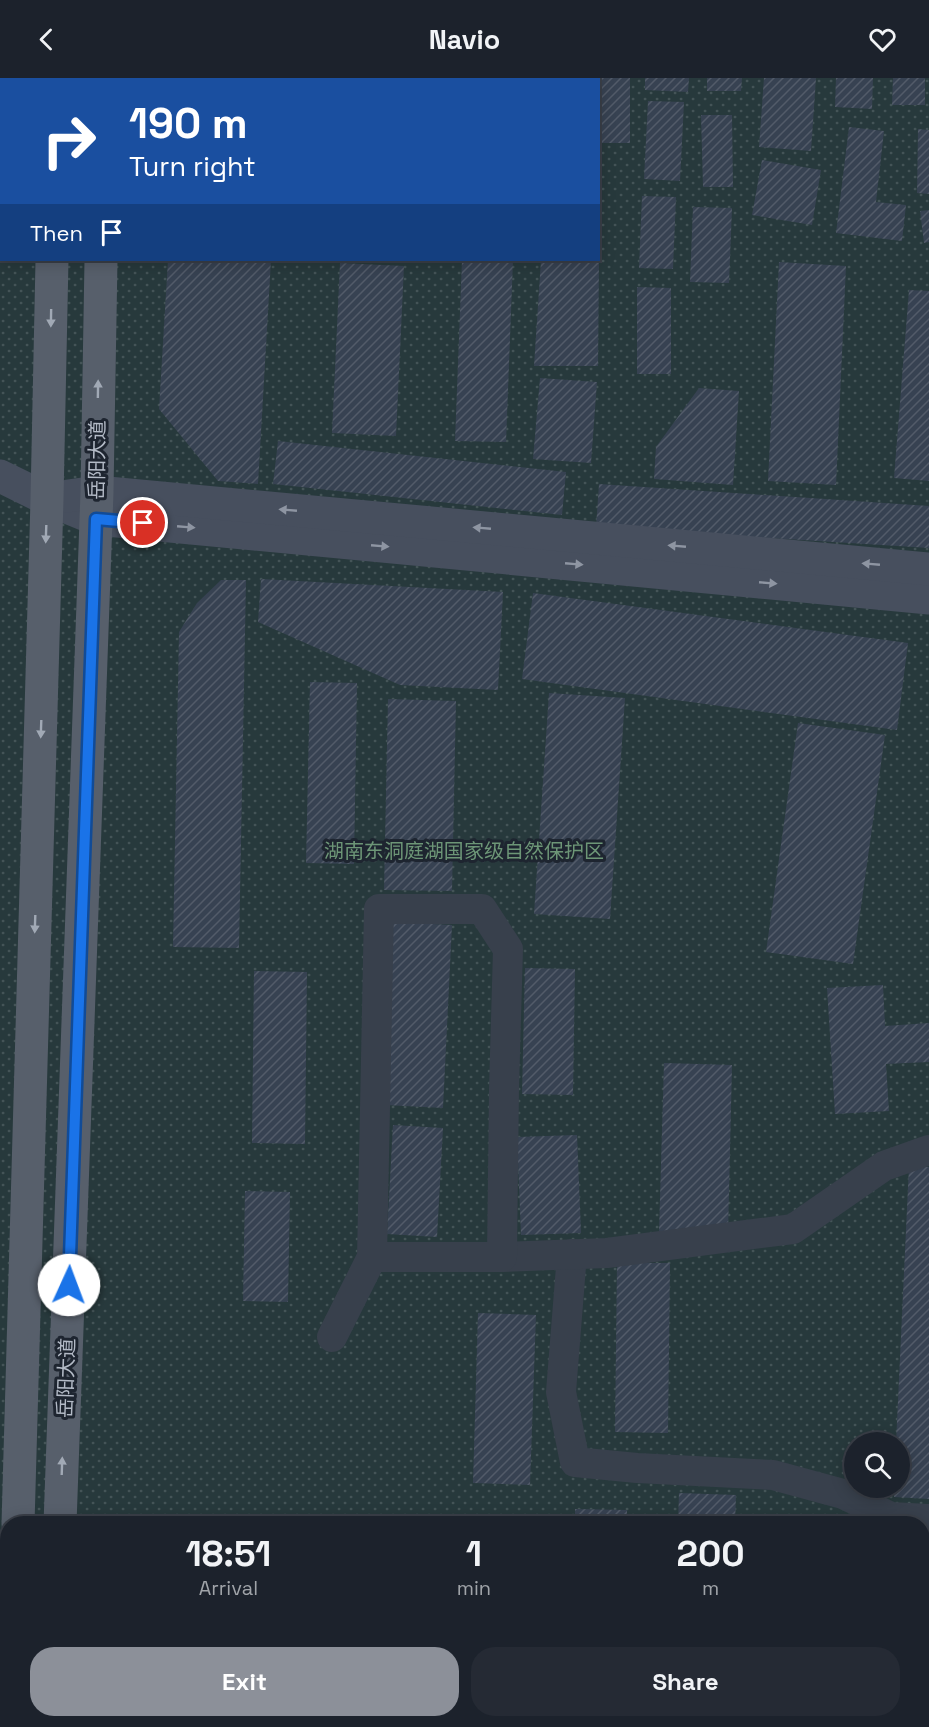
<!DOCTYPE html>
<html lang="en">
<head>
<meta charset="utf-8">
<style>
	:root { --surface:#1c222c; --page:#252a34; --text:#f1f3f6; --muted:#a0a4a9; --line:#3a3f48; --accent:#8c9099 }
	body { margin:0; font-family:"Space Grotesk","Noto Sans SC",sans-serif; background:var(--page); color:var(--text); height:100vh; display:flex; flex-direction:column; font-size:22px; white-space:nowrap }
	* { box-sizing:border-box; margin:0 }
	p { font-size:20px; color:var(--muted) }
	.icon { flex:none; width:33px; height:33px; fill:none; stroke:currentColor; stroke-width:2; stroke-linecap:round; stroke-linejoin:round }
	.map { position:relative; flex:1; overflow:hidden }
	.drawer { position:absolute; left:0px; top:1438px; width:930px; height:212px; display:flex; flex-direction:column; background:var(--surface); border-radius:24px 24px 0 0; box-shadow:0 3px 15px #0003,0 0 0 2px var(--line) }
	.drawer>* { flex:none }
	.hud { position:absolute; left:0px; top:0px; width:600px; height:183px; box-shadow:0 3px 15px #0003,0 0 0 2px var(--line); background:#1a4fa0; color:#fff; overflow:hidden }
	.buttons { position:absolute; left:844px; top:1354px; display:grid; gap:12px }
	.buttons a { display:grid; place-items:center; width:66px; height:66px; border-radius:50%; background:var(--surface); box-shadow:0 3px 15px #0003,0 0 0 2px var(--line); font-size:30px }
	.pin { position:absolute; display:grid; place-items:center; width:51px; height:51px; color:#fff; margin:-26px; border:3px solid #fff; border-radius:50%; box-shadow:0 2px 6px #0007 }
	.me { position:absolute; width:66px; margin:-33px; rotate:2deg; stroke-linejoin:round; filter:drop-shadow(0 0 4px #0008) }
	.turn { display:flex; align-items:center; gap:21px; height:126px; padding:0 30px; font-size:27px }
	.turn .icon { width:78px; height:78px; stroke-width:2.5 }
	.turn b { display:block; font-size:42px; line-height:51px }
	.then { display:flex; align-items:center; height:57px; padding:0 30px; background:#0003; gap:12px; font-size:22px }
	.eta { display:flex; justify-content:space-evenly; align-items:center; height:102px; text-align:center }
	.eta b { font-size:36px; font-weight:700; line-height:42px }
	.action { display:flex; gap:12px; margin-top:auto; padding:12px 30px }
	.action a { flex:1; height:69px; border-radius:24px; background:var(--accent); color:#fff; font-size:24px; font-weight:700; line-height:69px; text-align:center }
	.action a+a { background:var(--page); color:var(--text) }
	header { display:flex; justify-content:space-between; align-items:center; height:78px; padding:0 30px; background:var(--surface); font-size:27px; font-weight:700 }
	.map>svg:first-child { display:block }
	.park { fill:url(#park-dots); fill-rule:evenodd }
	.building { fill:url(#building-hatch) }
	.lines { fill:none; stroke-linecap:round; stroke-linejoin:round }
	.street { stroke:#38404c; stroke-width:30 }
	.secondary { stroke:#474f5e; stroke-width:33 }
	.primary { stroke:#575f6b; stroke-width:33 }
	.oneway { fill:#a1a9b5 }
	.oneway2 { fill:#8e95a2 }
	.route-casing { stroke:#114b97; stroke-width:15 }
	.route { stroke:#1a73e8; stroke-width:10 }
	.labels { text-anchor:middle; stroke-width:6; stroke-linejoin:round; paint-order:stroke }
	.street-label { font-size:20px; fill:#b4bbc7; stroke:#1e2530 }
	.park-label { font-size:20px; fill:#6d9677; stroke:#1e2530 }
</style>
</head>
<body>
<header><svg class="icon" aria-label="back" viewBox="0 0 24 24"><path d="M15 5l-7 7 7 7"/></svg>Navio<svg class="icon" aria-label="heart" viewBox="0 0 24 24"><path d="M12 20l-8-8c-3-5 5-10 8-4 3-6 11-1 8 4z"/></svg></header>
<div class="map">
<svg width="929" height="1649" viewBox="0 0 929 1649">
	<defs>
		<pattern id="park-dots" width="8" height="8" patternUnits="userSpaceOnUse" patternTransform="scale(1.5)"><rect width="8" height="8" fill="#27393c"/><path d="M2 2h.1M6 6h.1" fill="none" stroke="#445457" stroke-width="1.8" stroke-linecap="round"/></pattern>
		<pattern id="building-hatch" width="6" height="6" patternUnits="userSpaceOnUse" patternTransform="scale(1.5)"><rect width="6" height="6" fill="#374252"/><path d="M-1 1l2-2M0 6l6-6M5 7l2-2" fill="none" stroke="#525b69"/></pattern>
	</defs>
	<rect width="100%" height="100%" fill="#252e3b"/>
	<path class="park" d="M0 0H929V1649H0ZM2 2H598V182H2ZM855 1365H900V1410H855ZM8 1446H922V1642H8Z"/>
	<g class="building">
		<rect x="598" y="0" width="32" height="65"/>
		<path d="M645 0H689L688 14 645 12Z"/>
		<path d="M707 0H742L741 13H707Z"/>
		<path d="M764 0H816L811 73 759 69Z"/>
		<path d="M836 0H873L872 31 835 29Z"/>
		<path d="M893 0H925V27H892Z"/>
		<path d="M648 23 684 24 680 103 644 101Z"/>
		<path d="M701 37H732L733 109H703Z"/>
		<path d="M849 49 884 53 876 124 906 127 902 163 836 155Z"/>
		<path d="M918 51 929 52V116L917 115Z"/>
		<path d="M762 82 821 92 812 147 752 137Z"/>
		<path d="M642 118 676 119 673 191 639 190Z"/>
		<path d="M693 129 732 130 729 205 690 204Z"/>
		<path d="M929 132V164L924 165 920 133Z"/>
		<path d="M168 182H271L258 406 218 403 159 331Z"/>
		<path d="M462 182H513L506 364 455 363Z"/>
		<path d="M541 182H599L598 288H534Z"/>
		<path d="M779 184 846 188 836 407 768 403Z"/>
		<path d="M340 185 404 188 396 358 332 355Z"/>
		<path d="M637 209 671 210V296H637Z"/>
		<path d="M909 212 929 213V403L894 400Z"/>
		<path d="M540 300 597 304 591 385 533 381Z"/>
		<path d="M699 310 739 313 733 407 654 401 656 369Z"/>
		<path d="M278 363 566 394 562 437 273 406Z"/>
		<path d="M599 406 929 428V470L596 449Z"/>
		<path d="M261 501 503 514 498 612 400 607 258 544Z"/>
		<path d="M221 502H246L239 870 173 869 179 554 197 525Z"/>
		<path d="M533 515 908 565 897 652 522 601Z"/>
		<path d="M310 604 357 605 354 786 306 785Z"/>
		<path d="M549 615 625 620 610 841 534 836Z"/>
		<path d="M388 621 456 623 452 813 384 812Z"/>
		<path d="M798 645 885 657 853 886 766 874Z"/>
		<path d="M393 844 452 847 443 1030 385 1027Z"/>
		<path d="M525 890 575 891 573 1017 522 1016Z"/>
		<path d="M254 893 307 894 305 1066 252 1065Z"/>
		<path d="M883 907 885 948 929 945V984L886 986 889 1033 835 1036 827 910Z"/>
		<path d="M664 985 732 987 728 1156 659 1154Z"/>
		<path d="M393 1047 443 1050 437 1159 387 1156Z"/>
		<path d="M577 1057 581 1155 521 1157 517 1059Z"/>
		<path d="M909 1088 929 1089V1421L894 1419V1410H900V1365H896Z"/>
		<path d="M245 1113 290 1114 288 1224 243 1223Z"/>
		<path d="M617 1185H670L668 1355 615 1354Z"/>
		<path d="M478 1235 536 1237 530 1407 473 1405Z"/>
		<path d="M679 1415 736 1417 735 1446H678Z"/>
		<path d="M575 1431 627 1432V1446H575Z"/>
		<path d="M210 1642H270L271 1649H210Z"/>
	</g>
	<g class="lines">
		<g class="street">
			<path d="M572 1176 561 1314 575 1384 637 1390 773 1397 843 1416 891 1439 929 1441"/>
			<path d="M502 1179 607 1175 793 1151 884 1088 929 1072"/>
			<path d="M332 1259 372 1179 379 831H482L508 871 504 1011 502 1179H372"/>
			<path d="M922 1608H929"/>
		</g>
		<g class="secondary">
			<path d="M0 398 47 421 96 441 929 520"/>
			<path d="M68 418 97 414 929 491"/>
		</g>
		<g class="primary">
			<path d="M55 2V0"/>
			<path d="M104 2V0"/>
			<path d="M18 1446 47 421 52 182"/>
			<path d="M60 1446 97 414 101 182"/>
			<path d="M58 1642V1649"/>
			<path d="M12 1649V1642"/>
		</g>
	</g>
	<defs><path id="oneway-solid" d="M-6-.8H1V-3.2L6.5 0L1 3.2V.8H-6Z" transform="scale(1.5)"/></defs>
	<g class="oneway">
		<use href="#oneway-solid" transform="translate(51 240) rotate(91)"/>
		<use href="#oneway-solid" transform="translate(98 311) rotate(-89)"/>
		<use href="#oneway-solid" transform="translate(46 456) rotate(92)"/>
		<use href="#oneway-solid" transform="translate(41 651) rotate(92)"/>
		<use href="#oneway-solid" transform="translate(35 846) rotate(92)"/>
		<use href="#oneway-solid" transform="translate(62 1388) rotate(-88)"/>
	</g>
	<g class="oneway2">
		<use href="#oneway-solid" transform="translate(288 432) rotate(-175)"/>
		<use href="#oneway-solid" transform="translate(186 449) rotate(5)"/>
		<use href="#oneway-solid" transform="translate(482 450) rotate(-175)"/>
		<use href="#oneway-solid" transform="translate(380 468) rotate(5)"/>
		<use href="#oneway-solid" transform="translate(677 468) rotate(-175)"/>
		<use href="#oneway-solid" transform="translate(574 486) rotate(5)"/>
		<use href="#oneway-solid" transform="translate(871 486) rotate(-175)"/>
		<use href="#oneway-solid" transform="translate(768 505) rotate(5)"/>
	</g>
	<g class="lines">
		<defs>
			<path id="route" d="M69 1207 96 441 143 445"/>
		</defs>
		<use href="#route" class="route-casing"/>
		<use href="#route" class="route"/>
	</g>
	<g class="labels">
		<g class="street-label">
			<text transform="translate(97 382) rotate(-89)" y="7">岳阳大道</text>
			<text transform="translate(66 1300) rotate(-88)" y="7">岳阳大道</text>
		</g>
		<g class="park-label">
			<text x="464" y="780">湖南东洞庭湖国家级自然保护区</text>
		</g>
	</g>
</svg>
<div class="buttons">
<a><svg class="icon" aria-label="search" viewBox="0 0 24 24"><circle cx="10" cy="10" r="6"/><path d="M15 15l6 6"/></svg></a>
</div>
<div class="pin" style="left:143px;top:445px;background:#d93025"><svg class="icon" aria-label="arrive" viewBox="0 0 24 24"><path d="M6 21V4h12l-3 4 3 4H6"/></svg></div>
<svg class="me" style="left:69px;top:1207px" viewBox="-20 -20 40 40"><circle r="19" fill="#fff"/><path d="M0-13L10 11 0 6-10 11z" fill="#1a73e8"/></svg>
<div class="hud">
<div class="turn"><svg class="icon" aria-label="right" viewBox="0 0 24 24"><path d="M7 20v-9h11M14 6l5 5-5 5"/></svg><div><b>190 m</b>Turn right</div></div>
<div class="then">Then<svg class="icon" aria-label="arrive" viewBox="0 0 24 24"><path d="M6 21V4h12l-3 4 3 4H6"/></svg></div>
</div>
<section class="drawer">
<div class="eta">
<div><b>18:51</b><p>Arrival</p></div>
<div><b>1</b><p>min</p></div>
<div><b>200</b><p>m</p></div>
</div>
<div class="action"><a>Exit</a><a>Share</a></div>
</section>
</div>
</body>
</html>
